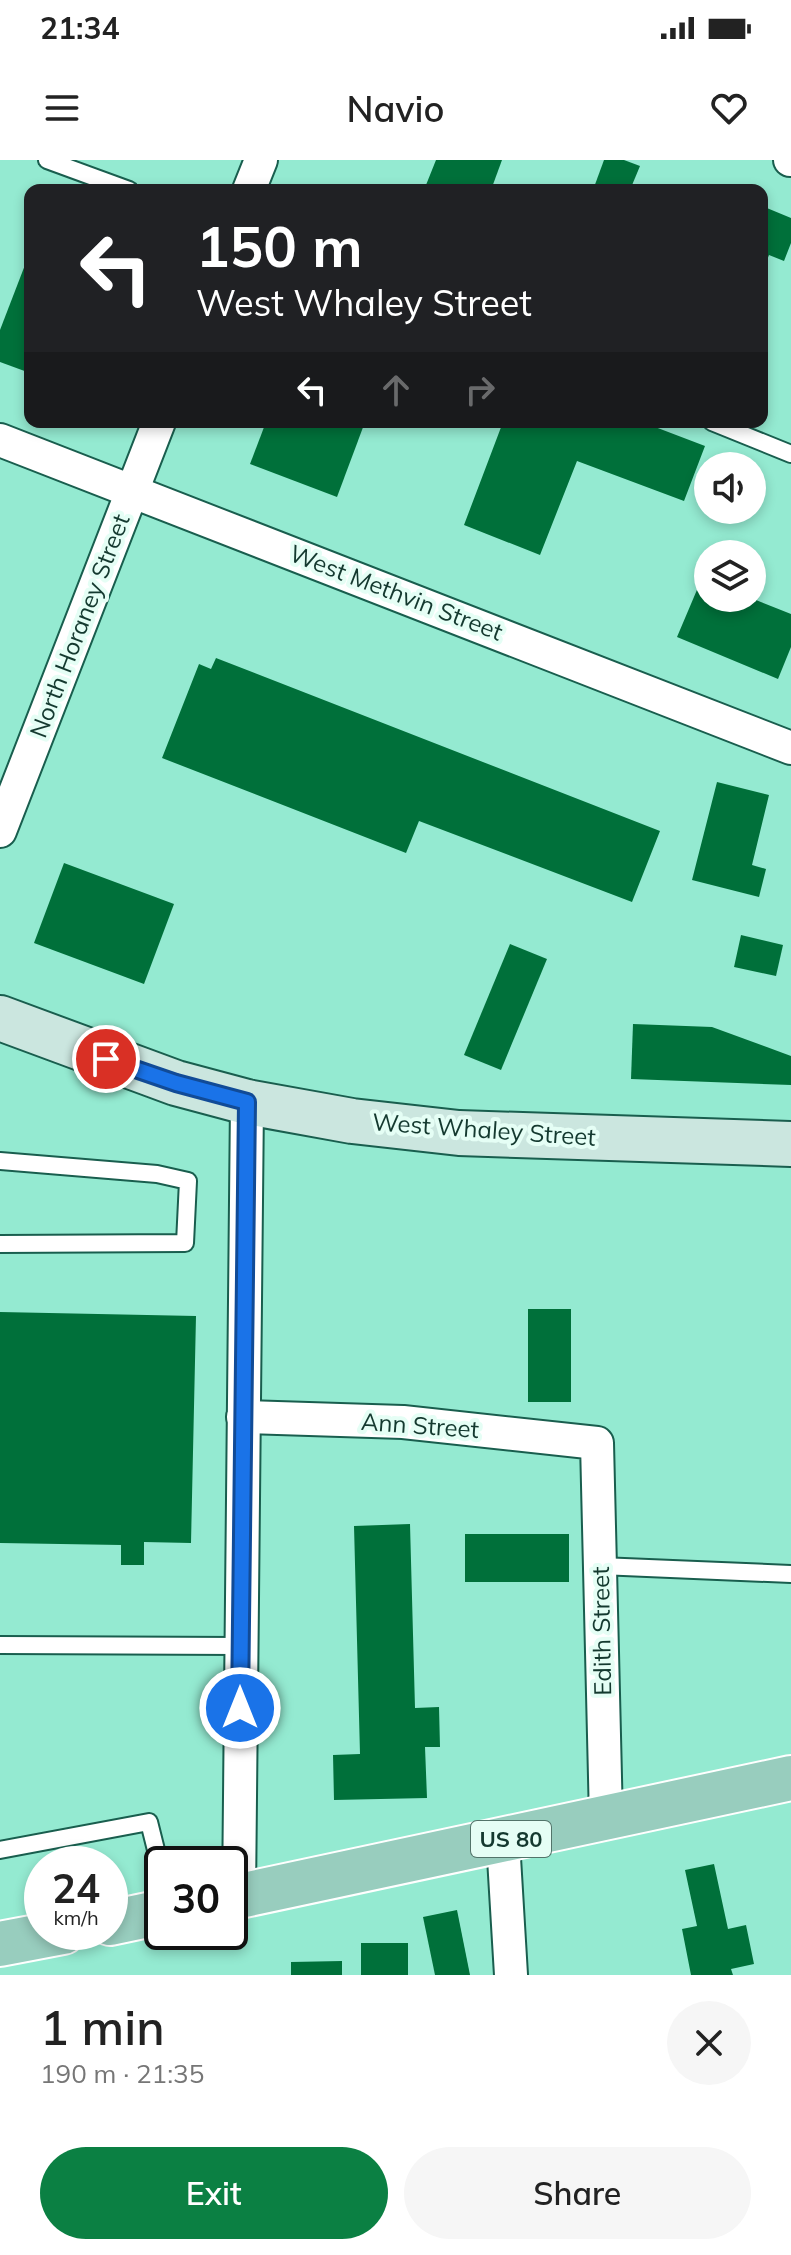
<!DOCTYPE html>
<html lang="en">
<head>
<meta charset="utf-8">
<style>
	:root { --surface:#fff; --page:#f6f6f6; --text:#222; --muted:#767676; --accent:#0b8043 }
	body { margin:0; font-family:Mulish,sans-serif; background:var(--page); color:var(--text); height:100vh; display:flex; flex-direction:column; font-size:30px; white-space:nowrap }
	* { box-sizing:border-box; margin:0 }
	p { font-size:26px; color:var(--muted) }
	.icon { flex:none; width:44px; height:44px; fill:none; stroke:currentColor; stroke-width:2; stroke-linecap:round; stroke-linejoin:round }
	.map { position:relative; height:1815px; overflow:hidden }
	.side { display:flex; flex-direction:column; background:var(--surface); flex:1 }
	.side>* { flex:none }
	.guide { position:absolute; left:24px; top:24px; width:744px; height:244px; border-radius:16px; box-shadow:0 4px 12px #0003; background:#202124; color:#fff; overflow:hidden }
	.tools { position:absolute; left:694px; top:292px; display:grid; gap:16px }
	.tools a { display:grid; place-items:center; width:72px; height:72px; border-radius:50%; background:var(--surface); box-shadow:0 4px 12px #0003; font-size:40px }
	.speed { position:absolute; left:24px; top:1686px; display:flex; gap:16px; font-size:40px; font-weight:700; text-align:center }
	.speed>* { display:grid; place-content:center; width:104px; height:104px; border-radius:50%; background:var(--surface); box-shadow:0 4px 12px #0003; line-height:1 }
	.speed small { font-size:20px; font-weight:400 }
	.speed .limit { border:4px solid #111; border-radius:12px; background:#fff; color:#111 }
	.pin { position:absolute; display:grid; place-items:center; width:68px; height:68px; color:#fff; margin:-34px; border:4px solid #fff; border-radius:50%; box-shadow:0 2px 8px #0007 }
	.me { position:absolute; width:88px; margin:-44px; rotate:0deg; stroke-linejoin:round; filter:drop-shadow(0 0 6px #0008) }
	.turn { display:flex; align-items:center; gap:28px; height:168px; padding:0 40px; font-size:36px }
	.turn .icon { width:104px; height:104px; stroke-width:2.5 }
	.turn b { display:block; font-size:56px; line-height:68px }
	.lanes { display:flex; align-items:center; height:76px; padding:0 40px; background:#0003; justify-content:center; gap:40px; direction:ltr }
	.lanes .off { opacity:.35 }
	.round { display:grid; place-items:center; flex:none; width:84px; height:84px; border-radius:42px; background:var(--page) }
	.summary { display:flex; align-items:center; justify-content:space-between; height:136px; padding:0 40px }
	h1 { font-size:48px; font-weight:600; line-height:60px }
	.cta { display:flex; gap:16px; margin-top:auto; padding:16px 40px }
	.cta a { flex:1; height:92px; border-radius:48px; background:var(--accent); color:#fff; font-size:32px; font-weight:600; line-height:92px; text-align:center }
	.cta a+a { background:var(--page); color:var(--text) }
	.status { display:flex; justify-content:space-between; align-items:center; height:56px; padding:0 40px; background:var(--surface); direction:ltr }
	.status svg { height:22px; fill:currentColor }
	header { display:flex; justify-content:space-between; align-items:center; height:104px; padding:0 40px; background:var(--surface); font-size:36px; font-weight:600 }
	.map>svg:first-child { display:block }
	.building { fill:#00703a }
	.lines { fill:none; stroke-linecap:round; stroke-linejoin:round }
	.lane-casing { stroke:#195e4e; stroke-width:20 }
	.street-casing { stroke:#195e4e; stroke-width:36 }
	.secondary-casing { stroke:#195e4e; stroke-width:48 }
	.primary-casing { stroke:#fff; stroke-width:48 }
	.lane { stroke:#fff; stroke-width:16 }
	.street { stroke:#fff; stroke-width:32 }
	.secondary { stroke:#cbe6df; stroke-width:44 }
	.primary { stroke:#98cdbe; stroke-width:44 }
	.route-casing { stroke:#114b97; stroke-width:20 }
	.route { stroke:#1a73e8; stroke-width:14 }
	.labels { text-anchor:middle; stroke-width:8; stroke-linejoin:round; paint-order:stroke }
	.shield { fill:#e5fef5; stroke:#53746a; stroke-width:2 }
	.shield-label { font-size:22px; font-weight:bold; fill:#14392f }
	.street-label { font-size:24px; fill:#14392f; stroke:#e5fef5 }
</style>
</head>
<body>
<div class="status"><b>21:34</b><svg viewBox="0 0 49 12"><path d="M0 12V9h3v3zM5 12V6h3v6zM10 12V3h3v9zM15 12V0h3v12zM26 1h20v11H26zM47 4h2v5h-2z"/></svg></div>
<header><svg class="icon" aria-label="menu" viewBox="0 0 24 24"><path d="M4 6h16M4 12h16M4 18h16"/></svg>Navio<svg class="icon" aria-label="heart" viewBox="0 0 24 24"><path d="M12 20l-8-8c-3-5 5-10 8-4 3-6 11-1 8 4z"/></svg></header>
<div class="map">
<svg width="791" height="1815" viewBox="0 0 791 1815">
	<rect width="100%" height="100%" fill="#94ead1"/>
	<g class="building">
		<path d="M436 0H502L491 30H424Z"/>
		<path d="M604 0H624L640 6 630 30H593Z"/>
		<path d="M762 46 791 58V83L784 101 769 95 762 113Z"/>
		<path d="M30 92V213L0 202V170Z"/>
		<path d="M266 262H365L337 337 250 304Z"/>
		<path d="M503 262H642L705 286 684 341 577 301 540 395 464 365Z"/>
		<path d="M702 418 708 420V438H751L791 454V487L778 519 677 477Z"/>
		<path d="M216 498 660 671 632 742 419 661 406 693 162 598 199 504 211 509Z"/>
		<path d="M717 622 769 635 752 705 766 709 759 737 692 720Z"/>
		<path d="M64 703 174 744 144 824 34 783Z"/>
		<path d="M741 775 783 785 776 816 734 807Z"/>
		<path d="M510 784 547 799 501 910 464 895Z"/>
		<path d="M633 864 712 867 791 896V925L631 919Z"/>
		<rect x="528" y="1149" width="43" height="93"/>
		<path d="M0 1152 196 1156 191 1383 144 1382V1405H121V1385L0 1383Z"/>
		<path d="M410 1364 415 1548 439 1547 440 1587H425L427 1638 334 1640 333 1595 360 1594 354 1366Z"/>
		<rect x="465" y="1374" width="104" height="48"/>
		<path d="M714 1704 728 1769 746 1765 754 1804 731 1809 733 1815H691L682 1769 697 1766 685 1710Z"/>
		<path d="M457 1750 470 1815H435L423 1757Z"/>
		<rect x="361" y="1783" width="47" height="32"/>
		<path d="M342 1801V1815H291V1802Z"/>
	</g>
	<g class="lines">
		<defs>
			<g id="lane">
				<path d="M47 0 129 30"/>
				<path d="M712 262 791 294"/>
				<path d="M0 1001 157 1014 188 1021 185 1083 0 1084"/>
				<path d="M600 1406 791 1414"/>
				<path d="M0 1485 241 1486"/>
				<path d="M0 1690 149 1662 162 1714"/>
			</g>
			<g id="street">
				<path d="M790 0H791"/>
				<path d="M249 30 261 0"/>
				<path d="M0 280 791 588"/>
				<path d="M0 671 159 262"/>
				<path d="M243 1257 403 1262 597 1283 606 1659"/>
				<path d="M503 1681 511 1815"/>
				<path d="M239 1736 247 942"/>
			</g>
			<path id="secondary" d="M0 858 176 923 247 942 352 961 459 973 791 984"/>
			<g id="primary">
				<path d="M230 1738 791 1618"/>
				<path d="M110 1763 162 1752"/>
				<path d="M0 1784 63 1772"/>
			</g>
		</defs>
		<use href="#lane" class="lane-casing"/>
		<use href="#street" class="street-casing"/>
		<use href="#secondary" class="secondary-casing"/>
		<use href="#primary" class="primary-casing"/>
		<use href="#lane" class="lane"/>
		<use href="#street" class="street"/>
		<use href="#secondary" class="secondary"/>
		<use href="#primary" class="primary"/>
	</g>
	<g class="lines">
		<defs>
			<path id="route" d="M106 899 176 923 247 942 240 1548"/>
		</defs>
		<use href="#route" class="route-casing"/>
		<use href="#route" class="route"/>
	</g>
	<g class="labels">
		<rect class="shield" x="471" y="1661" width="80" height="36" rx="6"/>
		<g class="shield-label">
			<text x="511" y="1687">US 80</text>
		</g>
		<g class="street-label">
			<text transform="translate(396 433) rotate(21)" y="8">West Methvin Street</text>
			<text transform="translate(80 466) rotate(-69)" y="8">North Horaney Street</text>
			<text transform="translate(484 970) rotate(4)" y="8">West Whaley Street</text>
			<text transform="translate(420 1266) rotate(4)" y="8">Ann Street</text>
			<text transform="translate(602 1471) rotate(-91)" y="8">Edith Street</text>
		</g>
	</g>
</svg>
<div class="tools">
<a><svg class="icon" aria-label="sound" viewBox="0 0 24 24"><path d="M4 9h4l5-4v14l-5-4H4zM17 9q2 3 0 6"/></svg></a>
<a><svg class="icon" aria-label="layers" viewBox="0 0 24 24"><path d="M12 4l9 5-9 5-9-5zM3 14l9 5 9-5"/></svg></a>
</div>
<div class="speed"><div>24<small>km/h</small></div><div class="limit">30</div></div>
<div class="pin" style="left:106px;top:899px;background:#d93025"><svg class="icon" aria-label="arrive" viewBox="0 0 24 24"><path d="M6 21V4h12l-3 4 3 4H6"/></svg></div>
<svg class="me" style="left:240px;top:1548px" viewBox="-20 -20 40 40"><circle r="17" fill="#1a73e8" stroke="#fff" stroke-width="3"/><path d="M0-11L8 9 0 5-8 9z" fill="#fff"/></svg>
<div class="guide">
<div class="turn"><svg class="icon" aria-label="left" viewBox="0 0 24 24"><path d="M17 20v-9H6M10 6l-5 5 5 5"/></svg><div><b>150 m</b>West Whaley Street</div></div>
<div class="lanes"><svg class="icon" aria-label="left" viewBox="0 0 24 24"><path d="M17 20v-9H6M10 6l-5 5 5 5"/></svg><svg class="icon off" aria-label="ahead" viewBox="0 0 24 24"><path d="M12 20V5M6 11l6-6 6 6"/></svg><svg class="icon off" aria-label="right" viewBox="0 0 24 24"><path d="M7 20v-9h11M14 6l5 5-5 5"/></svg></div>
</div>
</div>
<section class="side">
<div class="summary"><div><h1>1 min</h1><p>190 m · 21:35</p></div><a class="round"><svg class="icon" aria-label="close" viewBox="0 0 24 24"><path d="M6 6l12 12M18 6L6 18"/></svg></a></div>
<div class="cta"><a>Exit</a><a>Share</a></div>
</section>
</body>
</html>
